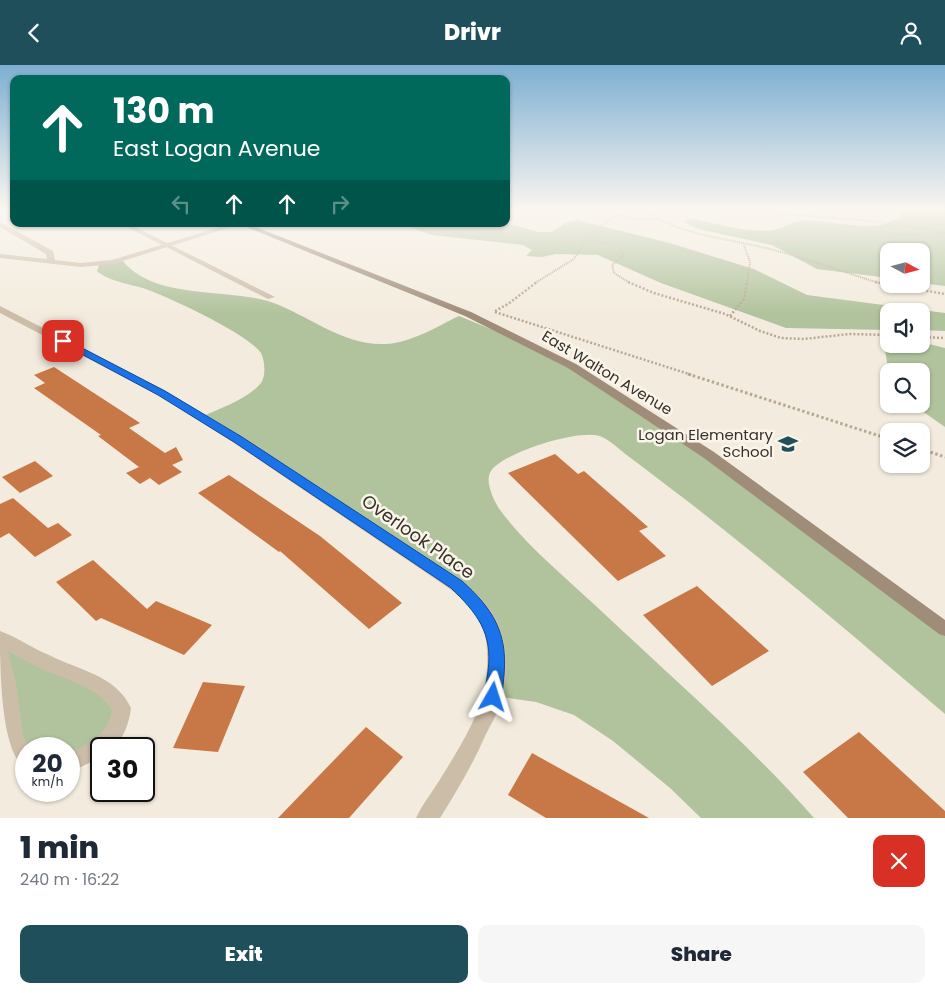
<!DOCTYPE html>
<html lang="en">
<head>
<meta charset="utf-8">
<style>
	:root { --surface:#fff; --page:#f6f6f7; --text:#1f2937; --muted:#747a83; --accent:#1e4f5b }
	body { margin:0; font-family:Poppins,sans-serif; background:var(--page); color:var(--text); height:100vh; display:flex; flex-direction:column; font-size:19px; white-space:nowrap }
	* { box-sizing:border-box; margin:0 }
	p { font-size:16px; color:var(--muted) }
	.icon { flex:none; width:28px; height:28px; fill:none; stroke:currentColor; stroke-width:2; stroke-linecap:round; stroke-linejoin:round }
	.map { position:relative; height:753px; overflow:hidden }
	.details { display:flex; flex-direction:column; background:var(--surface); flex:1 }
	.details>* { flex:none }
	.guide { position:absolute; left:10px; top:10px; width:500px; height:152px; border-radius:10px; box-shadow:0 1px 4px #0004; background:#00695c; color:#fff; overflow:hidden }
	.needle { width:32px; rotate:97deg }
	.tools { position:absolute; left:880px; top:178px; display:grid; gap:10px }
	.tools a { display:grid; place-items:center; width:50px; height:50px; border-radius:10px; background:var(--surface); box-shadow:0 1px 4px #0004; font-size:25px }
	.speed { position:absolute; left:15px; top:672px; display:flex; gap:10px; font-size:25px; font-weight:700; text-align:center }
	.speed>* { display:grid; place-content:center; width:65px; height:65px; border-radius:50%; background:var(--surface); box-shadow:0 1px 4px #0004; line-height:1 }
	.speed small { font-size:12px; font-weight:400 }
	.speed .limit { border:2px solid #111; border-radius:8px; background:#fff; color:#111 }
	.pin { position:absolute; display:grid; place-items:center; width:42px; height:42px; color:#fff; margin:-21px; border-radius:10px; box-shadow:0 2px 8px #0006 }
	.me { position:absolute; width:55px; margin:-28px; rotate:6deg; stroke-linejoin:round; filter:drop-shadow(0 0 4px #0008) }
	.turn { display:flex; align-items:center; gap:18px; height:105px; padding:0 20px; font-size:22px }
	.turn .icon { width:65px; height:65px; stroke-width:2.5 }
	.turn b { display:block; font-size:35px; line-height:42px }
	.lanes { display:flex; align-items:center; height:48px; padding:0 20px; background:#0003; justify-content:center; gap:25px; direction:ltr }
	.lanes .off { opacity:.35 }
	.round { display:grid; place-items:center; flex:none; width:52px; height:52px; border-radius:10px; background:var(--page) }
	.headline { display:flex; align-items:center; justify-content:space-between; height:85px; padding:0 20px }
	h1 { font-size:30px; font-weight:800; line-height:38px }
	.primary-button { display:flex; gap:10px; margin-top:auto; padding:10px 20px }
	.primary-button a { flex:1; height:58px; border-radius:10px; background:var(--accent); color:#fff; font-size:20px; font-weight:800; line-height:58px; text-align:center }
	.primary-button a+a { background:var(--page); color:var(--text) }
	header { display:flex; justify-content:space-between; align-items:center; height:65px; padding:0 20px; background:var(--accent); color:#fff; font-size:22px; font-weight:800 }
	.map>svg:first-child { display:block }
	.green { fill:#b1c39d }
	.building { fill:#c87747 }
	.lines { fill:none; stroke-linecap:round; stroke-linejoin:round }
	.path-far2 { stroke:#b8a893; stroke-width:2; stroke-dasharray:1 1; stroke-linecap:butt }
	.path-far1 { stroke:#b8a893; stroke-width:2.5; stroke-dasharray:2 2; stroke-linecap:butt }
	.path { stroke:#b8a893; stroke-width:3; stroke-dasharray:2.5 2.5; stroke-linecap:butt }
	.service { fill:#ccbda9; fill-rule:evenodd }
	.minor { fill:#ccbda9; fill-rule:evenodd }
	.secondary { fill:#9f8d7a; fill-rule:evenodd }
	.route { fill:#1a73e8; stroke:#114b97 }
	.labels { text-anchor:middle; stroke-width:5; stroke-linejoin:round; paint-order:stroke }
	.street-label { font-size:15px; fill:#393029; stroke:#faf5ea }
	.poi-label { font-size:15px; fill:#393029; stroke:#faf5ea; text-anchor:end }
	.near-street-label { font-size:18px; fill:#393029; stroke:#faf5ea }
</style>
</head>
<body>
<header><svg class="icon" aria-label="back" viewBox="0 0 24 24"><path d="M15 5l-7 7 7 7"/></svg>Drivr<svg class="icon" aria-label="person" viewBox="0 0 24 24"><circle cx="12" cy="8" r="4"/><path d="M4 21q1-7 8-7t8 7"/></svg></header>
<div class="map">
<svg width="945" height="753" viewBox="0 0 945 753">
	<rect width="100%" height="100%" fill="#f3ecde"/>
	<g class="green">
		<path d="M905 144H945V221L921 218V186H889V213L817 204 772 180 698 164 684 157 690 153C716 158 747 169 774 165 783 164 790 157 799 156 827 152 888 176 905 144Z"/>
		<path d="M577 155 666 177 754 204 807 230 945 248V266L921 265V246H889V265L786 263 661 218 598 190 556 189 542 192 526 191 532 185 523 180 432 170 401 159H388L506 158 538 167H552L565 158Z"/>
		<path d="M123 196C154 235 227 223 271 237 308 250 343 281 385 279 411 278 436 262 459 251L503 269 568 302 656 357 945 564V649C861 577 777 506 690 438 669 422 649 407 628 391 620 385 611 376 602 372 583 362 502 388 491 406 484 416 494 436 500 445 527 481 564 511 596 541 670 611 747 677 814 753H701L670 723 613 676 574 650 536 637 494 631 497 601 475 537 201 352C219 344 249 333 261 318 266 311 265 296 261 288 248 269 174 235 151 226 134 219 111 218 97 206L99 200Z"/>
		<path d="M889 276V279H921V277L945 283V362L912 339H921V306H889V309L885 285Z"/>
		<path d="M0 573 58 604 122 643 87 691 69 698V684H26V692L22 690 0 587Z"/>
	</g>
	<g class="building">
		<path d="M54 302 140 358 129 363 165 388 176 382 183 395 172 400 182 407 159 420 150 413 140 419 126 408 139 402 98 371 101 370 34 323 45 318 34 310Z"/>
		<path d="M555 389 578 409 584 406 648 462 639 466 666 491 618 516 508 408Z"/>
		<path d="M35 396 53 411 20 428 2 412Z"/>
		<path d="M229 410 320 471 402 538 369 564 280 486 279 487 198 428Z"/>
		<path d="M13 433 48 463 58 458 72 470 35 492 9 468 0 473V439Z"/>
		<path d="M93 495 147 544 156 536 212 560 184 590 101 553 96 556 56 517Z"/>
		<path d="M697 521 769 586 712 621 643 550Z"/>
		<path d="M203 617 245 621 218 687 173 683Z"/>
		<path d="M366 662 403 692 349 753H278Z"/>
		<path d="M859 667 945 746V753H848L803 707Z"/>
		<path d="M532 688 649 753H546L508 730Z"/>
	</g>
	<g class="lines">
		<g class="path-far2">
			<path d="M649 144 648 147C684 171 720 172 761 182 801 191 840 206 879 218"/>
			<path d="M749 144 804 151 865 155 945 167"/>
			<path d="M588 173 617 182 623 186 624 190 612 200 614 208 630 218"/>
			<path d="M744 180 750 197 747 218"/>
			<path d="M535 218 574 194 589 170 616 150 637 154H657"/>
		</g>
		<g class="path-far1">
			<path d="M628 217 654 228 725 249 760 266 781 273 804 274 849 269 889 270"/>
			<path d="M875 217 945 229"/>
			<path d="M495 246 508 239 537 217"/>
			<path d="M495 247 692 310"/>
			<path d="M730 251 744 234 747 217"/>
			<path d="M921 272 945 273"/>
		</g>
		<g class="path">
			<path d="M688 309 889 374"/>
			<path d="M921 384 945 392"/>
		</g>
		<g class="service">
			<path d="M564 144H590C584 147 570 147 564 144Z"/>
			<path d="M121 159H129L275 232 268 234Z"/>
		</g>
		<g class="minor">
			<path d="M0 157 53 186 55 195 81 198 112 195 230 159H241L113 199 81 202 0 193V189L47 194 46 189 0 162Z"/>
			<path d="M0 241 166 326 242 372 462 516C471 524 481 532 489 542 508 568 511 609 501 638 497 649 491 659 486 669 473 699 457 726 440 753H416C423 738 434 725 442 711 466 673 490 634 487 588 487 577 485 564 479 555 472 543 461 533 450 524L234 378 158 330 0 248Z"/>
			<path d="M0 566C17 572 32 583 49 590 78 605 116 610 131 643 129 659 124 672 113 684H101V692L69 708V688C89 679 109 668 112 645 97 622 70 616 46 606 33 600 21 593 8 586L16 618 23 671 30 684H26V703C0 690 0 598 0 566Z"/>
		</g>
		<path class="secondary" d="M239 159H248L471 247 576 299 714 387 945 555V571L939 569 704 393 568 303 465 251Z"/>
	</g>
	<linearGradient id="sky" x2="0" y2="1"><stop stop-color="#7dafd2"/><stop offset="0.58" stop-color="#faf6f0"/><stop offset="1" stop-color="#faf6f0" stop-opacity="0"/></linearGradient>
	<rect width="945" height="249" fill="url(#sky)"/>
	<path class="route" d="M63 273 165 326 242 372 462 516C492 543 508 567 504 610 503 619 503 629 499 637L493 639 487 637C483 628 487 616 488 606 493 568 477 548 451 523L234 377 158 330 59 277 58 276Z"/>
	<defs>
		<symbol id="school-bare" viewBox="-9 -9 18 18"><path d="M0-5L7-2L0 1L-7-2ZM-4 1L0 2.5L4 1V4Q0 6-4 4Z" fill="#1e4f5b" stroke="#faf5ea" stroke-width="2.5" paint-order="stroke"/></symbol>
	</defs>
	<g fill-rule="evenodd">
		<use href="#school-bare" x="774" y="365" width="28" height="28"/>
	</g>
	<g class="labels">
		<g class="street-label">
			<text transform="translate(607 308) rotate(31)" y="5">East Walton Avenue</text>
		</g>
		<g class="poi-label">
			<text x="773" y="375">Logan Elementary<tspan x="773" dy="17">School</tspan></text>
		</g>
		<g class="near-street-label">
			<text transform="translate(418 472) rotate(35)" y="6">Overlook Place</text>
		</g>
	</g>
</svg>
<div class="tools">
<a><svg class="needle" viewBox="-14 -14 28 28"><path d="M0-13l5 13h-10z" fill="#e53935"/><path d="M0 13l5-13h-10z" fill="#747a83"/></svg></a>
<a><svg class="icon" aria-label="sound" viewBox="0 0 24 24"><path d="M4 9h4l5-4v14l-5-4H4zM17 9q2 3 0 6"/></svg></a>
<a><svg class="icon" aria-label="search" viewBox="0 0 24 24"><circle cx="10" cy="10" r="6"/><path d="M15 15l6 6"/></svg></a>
<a><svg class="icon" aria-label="layers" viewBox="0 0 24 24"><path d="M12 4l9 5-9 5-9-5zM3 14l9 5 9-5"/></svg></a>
</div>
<div class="speed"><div>20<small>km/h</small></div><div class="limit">30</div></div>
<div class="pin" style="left:63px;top:276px;background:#d93025"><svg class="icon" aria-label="arrive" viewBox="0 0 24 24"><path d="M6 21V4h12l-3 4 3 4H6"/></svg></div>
<svg class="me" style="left:493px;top:632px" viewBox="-20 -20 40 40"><path d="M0-17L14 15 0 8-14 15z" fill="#1a73e8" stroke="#fff" stroke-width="4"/></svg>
<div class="guide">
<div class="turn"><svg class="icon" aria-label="ahead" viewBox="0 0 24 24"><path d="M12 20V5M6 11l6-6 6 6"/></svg><div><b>130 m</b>East Logan Avenue</div></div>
<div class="lanes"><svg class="icon off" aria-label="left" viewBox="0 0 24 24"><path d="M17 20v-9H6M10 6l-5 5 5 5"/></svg><svg class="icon" aria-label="ahead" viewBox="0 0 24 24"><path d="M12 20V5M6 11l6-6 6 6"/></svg><svg class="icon" aria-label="ahead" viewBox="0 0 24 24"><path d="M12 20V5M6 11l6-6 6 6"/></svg><svg class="icon off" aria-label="right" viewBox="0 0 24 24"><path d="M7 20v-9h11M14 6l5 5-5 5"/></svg></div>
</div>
</div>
<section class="details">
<div class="headline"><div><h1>1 min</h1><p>240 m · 16:22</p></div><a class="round" style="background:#d93025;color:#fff"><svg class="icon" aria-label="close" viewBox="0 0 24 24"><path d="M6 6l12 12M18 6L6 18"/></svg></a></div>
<div class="primary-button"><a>Exit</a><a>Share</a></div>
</section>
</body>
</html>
